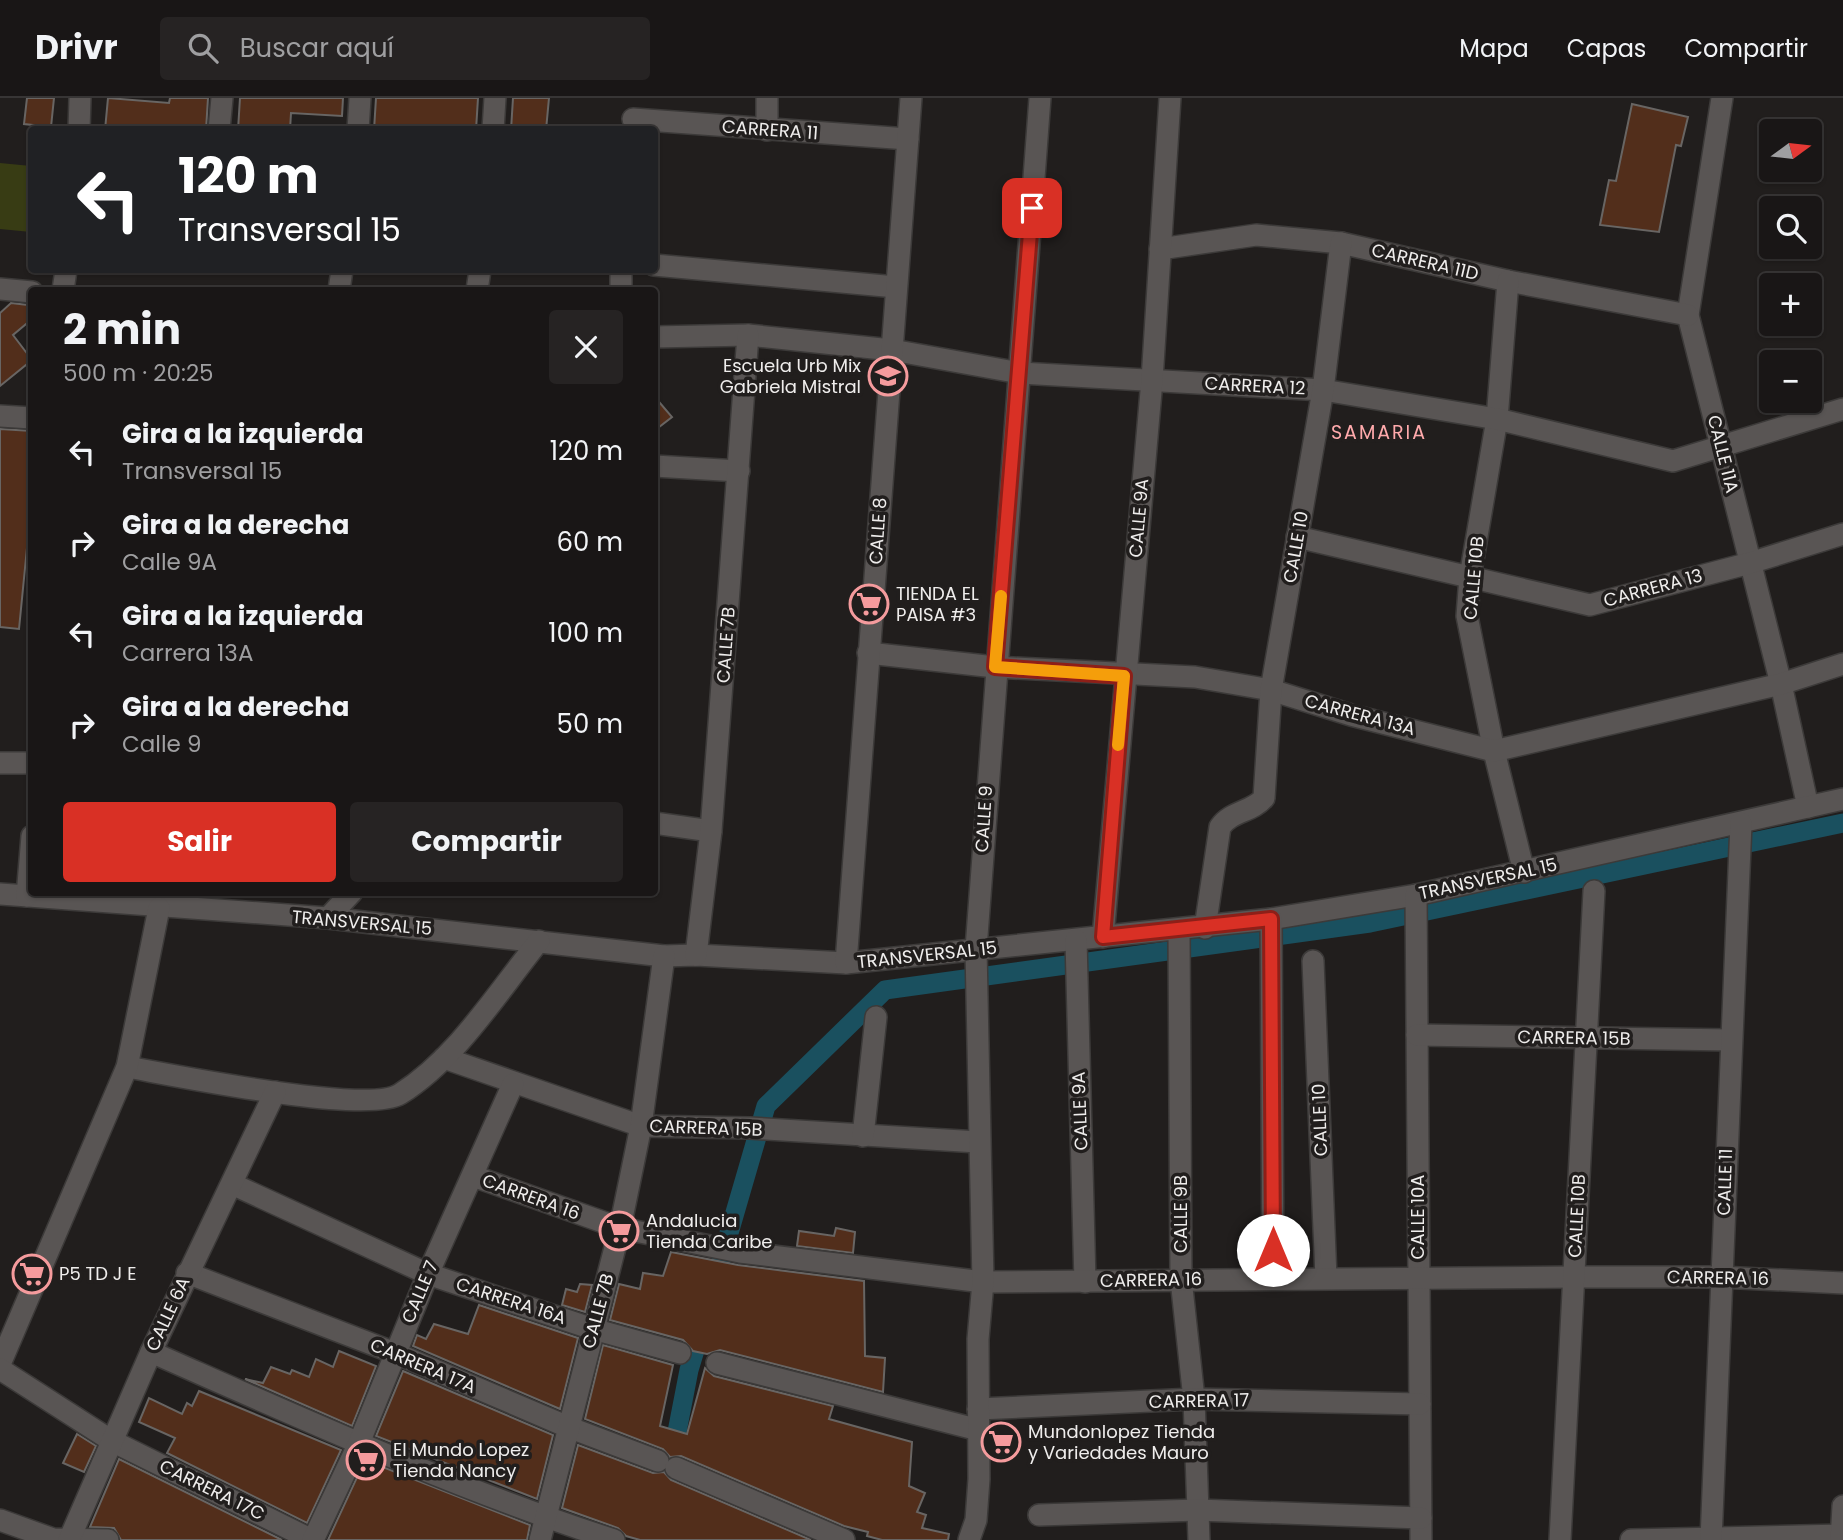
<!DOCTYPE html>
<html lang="es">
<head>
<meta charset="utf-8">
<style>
	:root { --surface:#191616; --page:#262323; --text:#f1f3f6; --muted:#9f9fa1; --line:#373535; --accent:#d93025 }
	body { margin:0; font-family:Poppins,sans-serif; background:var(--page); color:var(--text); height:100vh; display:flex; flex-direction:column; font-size:26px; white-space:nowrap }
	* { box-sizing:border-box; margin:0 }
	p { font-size:23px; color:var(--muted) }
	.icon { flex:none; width:38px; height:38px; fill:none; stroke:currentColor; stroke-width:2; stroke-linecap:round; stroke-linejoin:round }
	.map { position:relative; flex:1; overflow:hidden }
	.panel { position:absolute; left:28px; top:189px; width:630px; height:609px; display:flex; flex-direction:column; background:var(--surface); border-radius:7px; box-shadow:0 2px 5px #0004,0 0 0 2px var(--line) }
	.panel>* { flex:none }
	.guide { position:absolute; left:28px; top:28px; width:630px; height:147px; border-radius:7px; box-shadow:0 2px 5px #0004,0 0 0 2px var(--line); background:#202124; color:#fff; overflow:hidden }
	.needle { width:46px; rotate:75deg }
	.controls { position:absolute; left:1759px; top:21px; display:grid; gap:14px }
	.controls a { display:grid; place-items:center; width:63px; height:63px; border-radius:7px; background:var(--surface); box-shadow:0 2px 5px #0004,0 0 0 2px var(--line); font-size:35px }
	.pin { position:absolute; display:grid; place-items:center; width:60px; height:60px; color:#fff; margin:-30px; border-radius:14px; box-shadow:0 4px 10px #0006 }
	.me { position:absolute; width:77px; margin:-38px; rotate:0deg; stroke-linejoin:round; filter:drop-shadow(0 0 5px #0008) }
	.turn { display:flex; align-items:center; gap:24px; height:147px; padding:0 35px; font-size:32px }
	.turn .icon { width:91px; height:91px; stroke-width:2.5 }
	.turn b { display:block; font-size:49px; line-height:60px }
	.round { display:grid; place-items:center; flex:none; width:74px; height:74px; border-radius:7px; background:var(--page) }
	.overview { display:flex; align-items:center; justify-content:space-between; height:119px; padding:0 35px }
	h1 { font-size:42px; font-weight:700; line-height:52px }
	.primary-button { display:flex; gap:14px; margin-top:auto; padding:14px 35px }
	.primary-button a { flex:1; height:80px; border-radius:7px; background:var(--accent); color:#fff; font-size:28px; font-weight:700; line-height:80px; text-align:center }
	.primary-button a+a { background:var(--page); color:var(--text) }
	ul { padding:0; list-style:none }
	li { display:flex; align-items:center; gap:21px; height:91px; padding:0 35px }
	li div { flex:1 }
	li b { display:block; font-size:26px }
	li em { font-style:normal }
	header { display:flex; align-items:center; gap:42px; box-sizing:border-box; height:98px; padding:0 35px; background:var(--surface); border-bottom:2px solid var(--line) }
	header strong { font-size:33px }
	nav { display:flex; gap:38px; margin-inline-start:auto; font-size:24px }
	.search { width:490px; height:63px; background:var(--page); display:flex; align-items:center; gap:18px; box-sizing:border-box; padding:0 24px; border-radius:7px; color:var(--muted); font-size:26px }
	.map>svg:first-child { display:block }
	.green { fill:#383c14 }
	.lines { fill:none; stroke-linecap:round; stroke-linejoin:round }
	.canal { stroke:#1a505f; stroke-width:19 }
	.building { fill:#522e1b; stroke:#686563; stroke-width:2 }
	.minor-casing { stroke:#3c3a39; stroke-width:24 }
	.minor { stroke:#595554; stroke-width:21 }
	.route-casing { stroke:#8d1f18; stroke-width:18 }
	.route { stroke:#d93025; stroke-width:12 }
	.slow { stroke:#f59e0b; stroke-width:12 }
	.labels { text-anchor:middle; stroke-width:7; stroke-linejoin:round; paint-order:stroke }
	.street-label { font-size:18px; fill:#efedec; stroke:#211e1d }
	.poi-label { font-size:18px; fill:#efedec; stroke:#211e1d; text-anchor:start }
	.neighbourhood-label { font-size:19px; letter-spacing:2px; fill:#ffaaac; stroke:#211e1d }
</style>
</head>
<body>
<header>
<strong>Drivr</strong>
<div class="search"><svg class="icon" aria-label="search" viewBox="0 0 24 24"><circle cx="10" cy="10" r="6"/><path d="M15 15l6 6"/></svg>Buscar aquí</div>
<nav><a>Mapa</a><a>Capas</a><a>Compartir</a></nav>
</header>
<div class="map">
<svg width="1843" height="1442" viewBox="0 0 1843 1442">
	<rect width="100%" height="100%" fill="#211e1d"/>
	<path class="green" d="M0 65 31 68V134L0 131Z"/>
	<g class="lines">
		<g class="canal">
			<path d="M720 1166 766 1008 885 892 1370 825 1843 725"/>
			<path d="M656 1442 689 1272 702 1229"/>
		</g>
	</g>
	<g class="building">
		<path d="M27 0H54L51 29 24 26Z"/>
		<path d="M108 0 169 5 170 0H208L206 32H105Z"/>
		<path d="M240 0H343L342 18 291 15 290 32H238Z"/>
		<path d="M376 0H478L476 32H374Z"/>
		<path d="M513 0H549L546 32H511Z"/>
		<path d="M1632 6 1688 19 1681 48 1676 47 1659 134 1600 127 1609 82 1616 83Z"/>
		<path d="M11 205 28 207 32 211V221L13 237 32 262 0 288V215Z"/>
		<path d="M654 298 672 319 654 333Z"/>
		<path d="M0 331 32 333V399L19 531 0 529Z"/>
		<path d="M836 1130 855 1134 853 1155 797 1148 799 1133 834 1138Z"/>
		<path d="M671 1154 738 1167 864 1183 865 1258 885 1260 883 1294 720 1252 707 1256 693 1253 683 1242 610 1222 619 1186 640 1191 643 1175 663 1178Z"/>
		<path d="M580 1186 592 1187 585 1214 562 1207 566 1191 577 1194Z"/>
		<path d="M479 1207 578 1240 560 1311 413 1248 417 1237 426 1241 434 1226 468 1236Z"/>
		<path d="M603 1247 673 1267 660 1328 687 1336 705 1270 714 1278 833 1308 829 1321 912 1344 909 1388 925 1395 917 1414 926 1417 922 1430 949 1436 948 1442H882L867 1438 868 1434 844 1428 681 1358 670 1359 663 1351 585 1321Z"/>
		<path d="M339 1253 376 1268 352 1328 245 1281 263 1285 271 1269 290 1276 292 1272 309 1279 316 1261 333 1269Z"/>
		<path d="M403 1273 553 1337 537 1401 376 1338Z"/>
		<path d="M199 1293 341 1352 307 1425 167 1355 175 1340 139 1324 149 1300 182 1316 187 1305 192 1308Z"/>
		<path d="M77 1336 96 1348 84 1374 63 1365Z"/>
		<path d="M578 1347 653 1375 664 1374 671 1382 811 1442H640L626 1438 618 1430 562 1410Z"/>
		<path d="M119 1361 282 1442H121L114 1430 90 1429Z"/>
		<path d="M365 1362 530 1427 527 1442H328Z"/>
	</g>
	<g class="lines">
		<defs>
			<g id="minor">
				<path d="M767 0V32"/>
				<path d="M1722 0 1688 217 1781 586 1808 709"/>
				<path d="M633 21 908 41"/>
				<path d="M79 32 80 0"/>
				<path d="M219 32 222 0"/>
				<path d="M358 32 360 0"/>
				<path d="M493 32 495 0"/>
				<path d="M1160 151 1256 137 1341 145 1508 183 1688 217"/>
				<path d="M654 167 896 189"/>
				<path d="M621 172V192"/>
				<path d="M1508 183 1497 321 1470 479 1467 518 1494 653 1524 774"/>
				<path d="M0 191 32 194"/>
				<path d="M63 192 66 172"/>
				<path d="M339 192 342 172"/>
				<path d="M477 192 480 172"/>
				<path d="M654 239 748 237 892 252 1020 275 1323 292 1497 321 1673 363 1843 311"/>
				<path d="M0 318 32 320"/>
				<path d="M654 368 739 373"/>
				<path d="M1297 439 1590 507 1750 465 1843 436"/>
				<path d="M868 555 995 569 1195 579 1271 592 1351 617 1494 653 1781 586 1843 566"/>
				<path d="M0 665H32"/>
				<path d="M654 725 711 733"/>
				<path d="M0 796 328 820 664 858 696 857 846 865 1271 821 1416 797 1843 701"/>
				<path d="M1416 797 1421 1442"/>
				<path d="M27 798 32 738"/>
				<path d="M328 820 352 794"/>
				<path d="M1271 821 1273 1180"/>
				<path d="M1205 830 1220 729C1231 713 1252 714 1264 700L1271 592 1323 292 1341 145"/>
				<path d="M1179 832 1181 1181 1194 1301 1199 1442"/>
				<path d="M1103 839 1152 282 1170 0"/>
				<path d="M1076 842 1085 1184"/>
				<path d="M696 857 711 733 748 237"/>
				<path d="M1313 863 1326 1180"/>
				<path d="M846 865 911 0"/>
				<path d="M1417 937 1731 942"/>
				<path d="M444 960 641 1028 750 1030 978 1044"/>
				<path d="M127 969C173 977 367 1017 400 996 457 960 497 895 539 843"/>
				<path d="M863 1038 876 919"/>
				<path d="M473 1078 620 1130 740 1154 983 1184 1574 1179H1720L1843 1185"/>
				<path d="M232 1086 428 1176 593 1231 680 1255"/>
				<path d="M187 1175 395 1255 568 1329 658 1363"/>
				<path d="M151 1254C303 1321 456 1391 614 1442"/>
				<path d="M717 1265 979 1332"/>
				<path d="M0 1266 127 969 159 810"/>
				<path d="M0 1271 112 1343 312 1442"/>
				<path d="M978 1311 1194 1301 1420 1306"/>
				<path d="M676 1370 844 1442"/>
				<path d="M1039 1417 1198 1412 1421 1420"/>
				<path d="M0 1422 53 1441 108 1442"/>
				<path d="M69 1442 151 1254 275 994"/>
				<path d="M313 1442 359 1345 428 1176 513 986"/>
				<path d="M540 1442 620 1130 641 1028 664 858"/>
				<path d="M969 1442 976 1422 979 1381 978 1241 983 1184 976 851 1040 0"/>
				<path d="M1560 1442 1594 793"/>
				<path d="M1631 1442 1843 1437"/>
				<path d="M1711 1442 1741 725"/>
				<path d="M1841 1442 1843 1408"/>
			</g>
		</defs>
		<use href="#minor" class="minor-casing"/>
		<use href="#minor" class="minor"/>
	</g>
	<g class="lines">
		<defs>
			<path id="route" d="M1032 110 995 569 1124 578 1103 839 1271 821 1273 1152"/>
		</defs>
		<use href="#route" class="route-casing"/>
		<use href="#route" class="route"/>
		<path class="slow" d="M1001 498 995 569 1124 578 1118 647"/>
	</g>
	<defs>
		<symbol id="school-ring" viewBox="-11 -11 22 22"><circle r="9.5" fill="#211e1d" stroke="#f59b9d" stroke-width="1.5"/><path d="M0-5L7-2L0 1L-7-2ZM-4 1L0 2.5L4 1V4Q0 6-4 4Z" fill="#f59b9d"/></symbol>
		<symbol id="supermarket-ring" viewBox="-11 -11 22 22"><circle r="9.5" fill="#211e1d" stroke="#f59b9d" stroke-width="1.5"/><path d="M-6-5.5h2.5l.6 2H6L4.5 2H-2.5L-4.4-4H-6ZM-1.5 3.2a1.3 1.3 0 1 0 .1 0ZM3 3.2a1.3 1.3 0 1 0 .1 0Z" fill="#f59b9d"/></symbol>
	</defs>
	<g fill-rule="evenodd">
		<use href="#school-ring" x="866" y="256" width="44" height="44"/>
		<use href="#supermarket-ring" x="847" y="484" width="44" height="44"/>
		<use href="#supermarket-ring" x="597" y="1111" width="44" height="44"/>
		<use href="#supermarket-ring" x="10" y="1154" width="44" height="44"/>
		<use href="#supermarket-ring" x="979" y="1322" width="44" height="44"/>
		<use href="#supermarket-ring" x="344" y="1340" width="44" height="44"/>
	</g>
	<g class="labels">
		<g class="street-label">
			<text transform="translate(770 32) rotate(4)" y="6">CARRERA 11</text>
			<text transform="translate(1425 164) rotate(13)" y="6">CARRERA 11D</text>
			<text transform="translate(1255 288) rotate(3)" y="6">CARRERA 12</text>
			<text transform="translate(1723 356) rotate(76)" y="6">CALLE 11A</text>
			<text transform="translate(1139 420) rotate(-85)" y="6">CALLE 9A</text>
			<text transform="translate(878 433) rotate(-86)" y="6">CALLE 8</text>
			<text transform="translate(1296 449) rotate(-80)" y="6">CALLE 10</text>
			<text transform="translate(1474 480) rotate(-85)" y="6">CALLE 10B</text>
			<text transform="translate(1653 490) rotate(-15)" y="6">CARRERA 13</text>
			<text transform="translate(726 547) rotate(-86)" y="6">CALLE 7B</text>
			<text transform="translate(1360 617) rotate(15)" y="6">CARRERA 13A</text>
			<text transform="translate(984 721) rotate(-86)" y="6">CALLE 9</text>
			<text transform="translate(1488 781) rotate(-12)" y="6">TRANSVERSAL 15</text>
			<text transform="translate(362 825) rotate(5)" y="6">TRANSVERSAL 15</text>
			<text transform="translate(927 857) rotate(-6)" y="6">TRANSVERSAL 15</text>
			<text transform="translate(1574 940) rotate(1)" y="6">CARRERA 15B</text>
			<text transform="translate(1080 1013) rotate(-92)" y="6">CALLE 9A</text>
			<text transform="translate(1320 1022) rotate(-92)" y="6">CALLE 10</text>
			<text transform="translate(706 1030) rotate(2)" y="6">CARRERA 15B</text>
			<text transform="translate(1725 1084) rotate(-88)" y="6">CALLE 11</text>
			<text transform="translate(531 1099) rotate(20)" y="6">CARRERA 16</text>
			<text transform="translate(1181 1116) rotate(-90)" y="6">CALLE 9B</text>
			<text transform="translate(1577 1118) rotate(-87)" y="6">CALLE 10B</text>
			<text transform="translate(1418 1119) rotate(-90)" y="6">CALLE 10A</text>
			<text transform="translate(1718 1180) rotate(1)" y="6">CARRERA 16</text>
			<text transform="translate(1151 1182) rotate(-1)" y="6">CARRERA 16</text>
			<text transform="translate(420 1194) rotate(-67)" y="6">CALLE 7</text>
			<text transform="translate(511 1203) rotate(18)" y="6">CARRERA 16A</text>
			<text transform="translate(598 1213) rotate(-75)" y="6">CALLE 7B</text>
			<text transform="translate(168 1216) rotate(-65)" y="6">CALLE 6A</text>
			<text transform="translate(423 1268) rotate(23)" y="6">CARRERA 17A</text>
			<text transform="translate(1199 1303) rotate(-1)" y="6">CARRERA 17</text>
			<text transform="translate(212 1392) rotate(26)" y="6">CARRERA 17C</text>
		</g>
		<g class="poi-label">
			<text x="861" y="274" text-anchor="end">Escuela Urb Mix<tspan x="861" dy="21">Gabriela Mistral</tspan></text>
			<text x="896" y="502">TIENDA EL<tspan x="896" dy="21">PAISA #3</tspan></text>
			<text x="646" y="1129">Andalucia<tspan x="646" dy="21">Tienda Caribe</tspan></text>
			<text x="59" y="1182">P5 TD J E</text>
			<text x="1028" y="1340">Mundonlopez Tienda<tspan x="1028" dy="21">y Variedades Mauro</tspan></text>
			<text x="393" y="1358">El Mundo Lopez<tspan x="393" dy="21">Tienda Nancy</tspan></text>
		</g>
		<g class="neighbourhood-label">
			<text x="1379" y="341">SAMARIA</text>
		</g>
	</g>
</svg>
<div class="controls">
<a><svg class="needle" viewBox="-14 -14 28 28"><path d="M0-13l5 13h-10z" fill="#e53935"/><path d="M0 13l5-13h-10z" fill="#9f9fa1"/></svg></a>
<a><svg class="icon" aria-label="search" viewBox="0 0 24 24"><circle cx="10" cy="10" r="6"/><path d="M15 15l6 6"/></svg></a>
<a>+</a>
<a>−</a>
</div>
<div class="pin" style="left:1032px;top:110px;background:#d93025"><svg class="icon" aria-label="arrive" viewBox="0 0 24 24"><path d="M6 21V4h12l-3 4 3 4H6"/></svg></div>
<svg class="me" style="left:1273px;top:1152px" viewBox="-20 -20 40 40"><circle r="19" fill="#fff"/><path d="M0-13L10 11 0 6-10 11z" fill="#d93025"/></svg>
<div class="guide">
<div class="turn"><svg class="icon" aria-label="left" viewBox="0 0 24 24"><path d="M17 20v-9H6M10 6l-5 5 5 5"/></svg><div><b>120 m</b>Transversal 15</div></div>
</div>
<section class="panel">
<div class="overview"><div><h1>2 min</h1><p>500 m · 20:25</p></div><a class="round"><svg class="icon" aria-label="close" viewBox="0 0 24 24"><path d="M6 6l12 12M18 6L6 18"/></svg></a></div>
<ul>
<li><svg class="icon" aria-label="left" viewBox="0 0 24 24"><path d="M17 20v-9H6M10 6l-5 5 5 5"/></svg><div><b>Gira a la izquierda</b><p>Transversal 15</p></div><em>120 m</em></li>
<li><svg class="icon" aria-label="right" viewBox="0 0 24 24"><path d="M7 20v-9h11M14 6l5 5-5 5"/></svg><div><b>Gira a la derecha</b><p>Calle 9A</p></div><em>60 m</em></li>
<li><svg class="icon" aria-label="left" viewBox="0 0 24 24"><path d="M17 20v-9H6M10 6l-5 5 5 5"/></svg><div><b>Gira a la izquierda</b><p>Carrera 13A</p></div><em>100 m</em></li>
<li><svg class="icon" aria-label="right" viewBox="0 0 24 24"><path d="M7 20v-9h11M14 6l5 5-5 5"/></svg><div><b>Gira a la derecha</b><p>Calle 9</p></div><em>50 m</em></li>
</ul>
<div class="primary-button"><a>Salir</a><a>Compartir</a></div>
</section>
</div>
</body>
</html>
